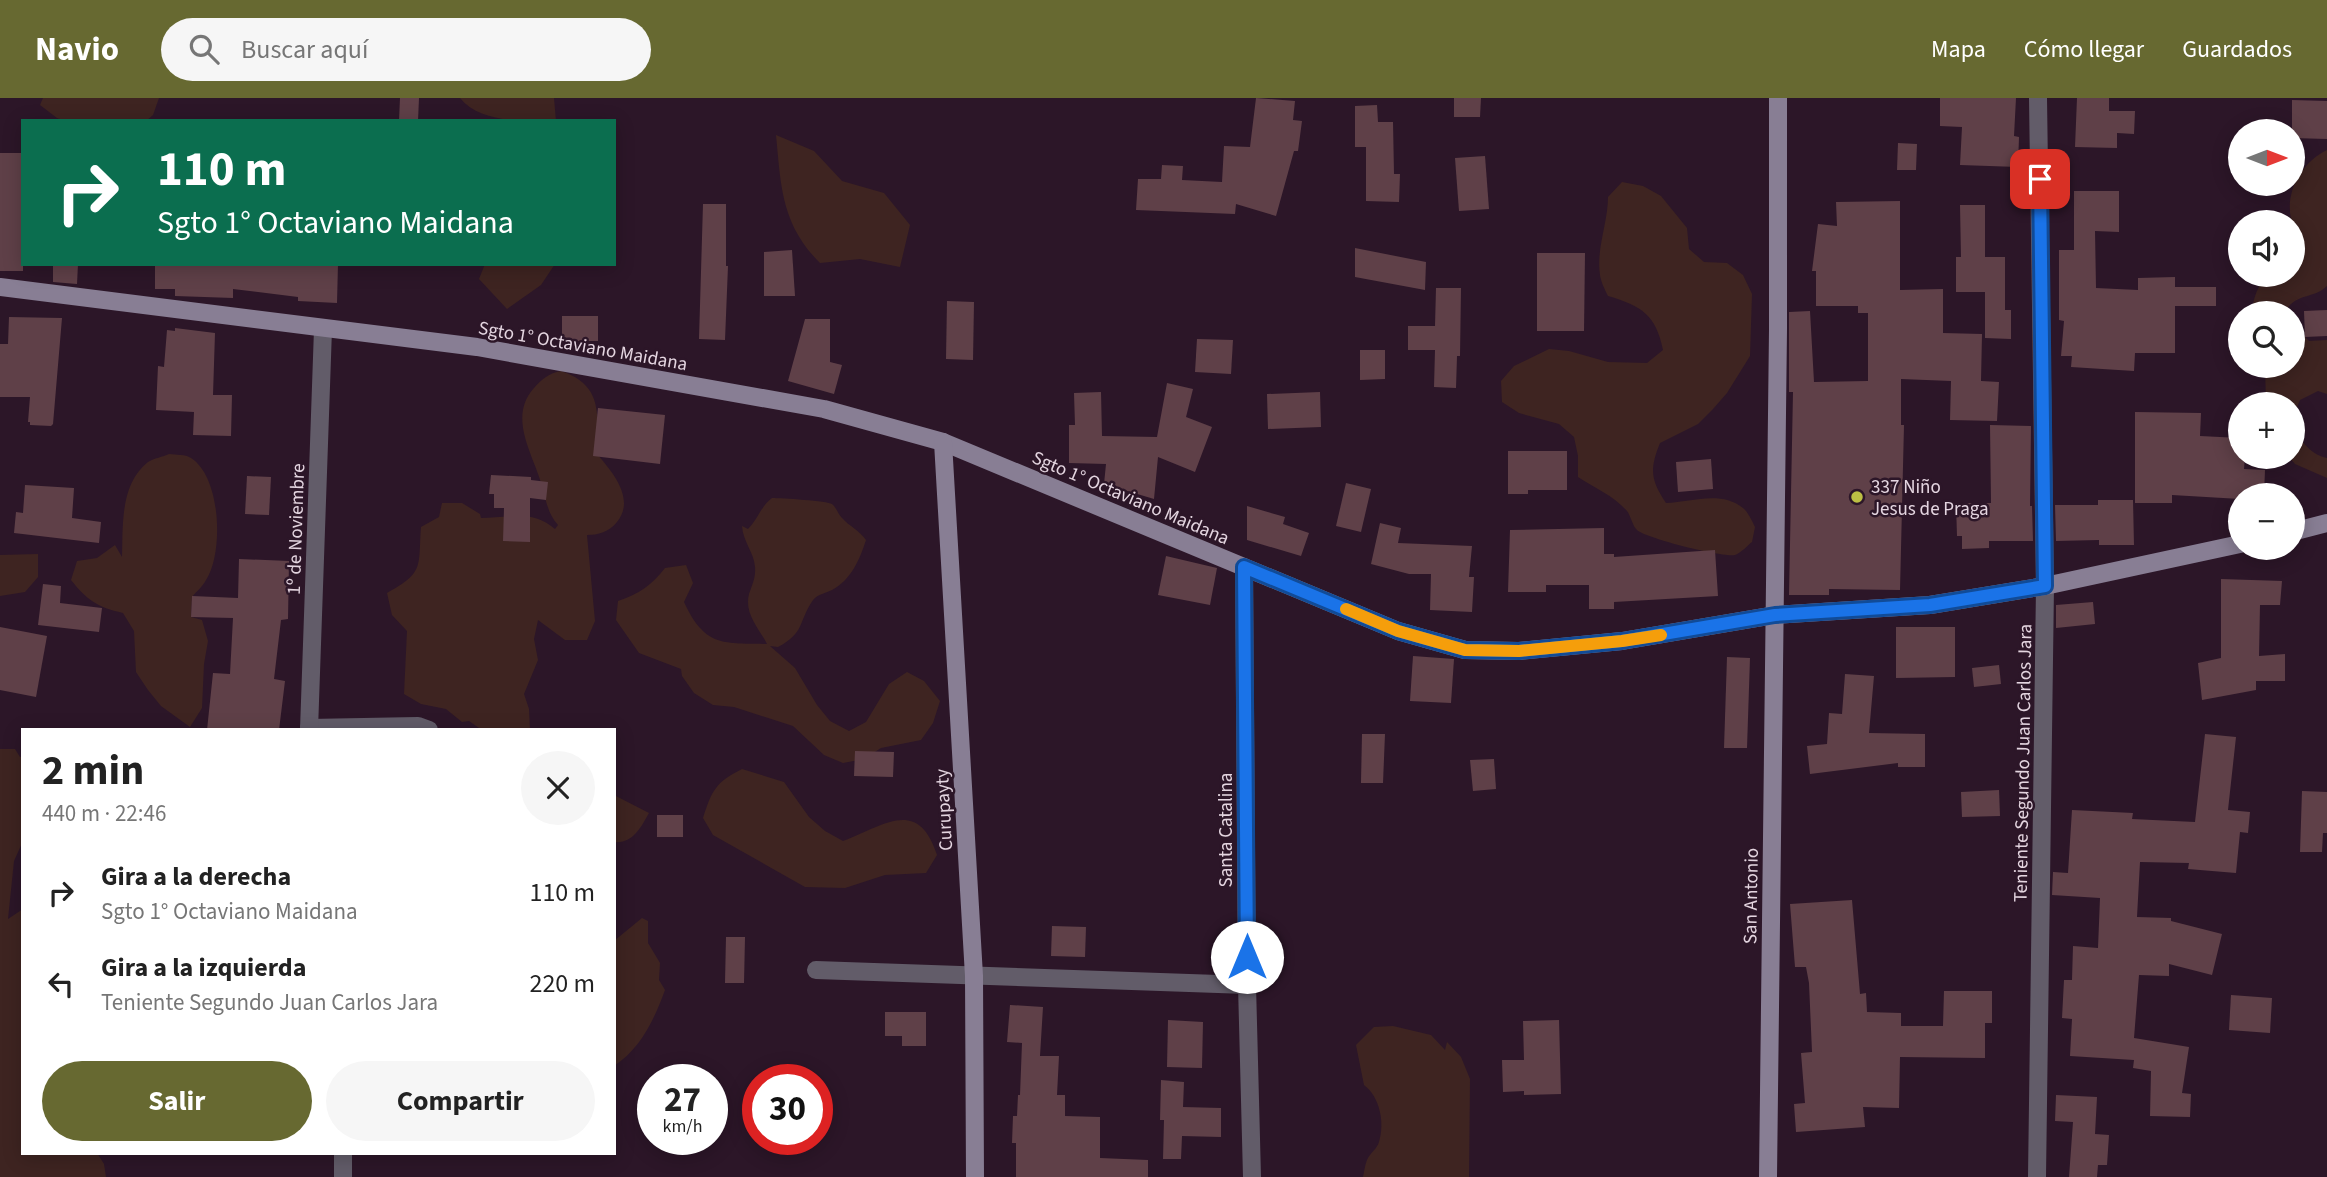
<!DOCTYPE html>
<html lang="es">
<head>
<meta charset="utf-8">
<style>
	:root { --surface:#fff; --page:#f6f6f6; --text:#222; --muted:#767676; --accent:#676931 }
	body { margin:0; font-family:"Source Sans 3",sans-serif; background:var(--page); color:var(--text); height:100vh; display:flex; flex-direction:column; font-size:26px; white-space:nowrap }
	* { box-sizing:border-box; margin:0 }
	p { font-size:23px; color:var(--muted) }
	.icon { flex:none; width:38px; height:38px; fill:none; stroke:currentColor; stroke-width:2; stroke-linecap:round; stroke-linejoin:round }
	.map { position:relative; flex:1; overflow:hidden }
	.sheet { position:absolute; left:21px; top:630px; width:595px; height:427px; display:flex; flex-direction:column; background:var(--surface); border-radius:0px; box-shadow:0 4px 18px #0003 }
	.sheet>* { flex:none }
	.banner { position:absolute; left:21px; top:21px; width:595px; height:147px; border-radius:0px; box-shadow:0 4px 18px #0003; background:#0b6e4f; color:#fff; overflow:hidden }
	.needle { width:46px; rotate:90deg }
	.controls { position:absolute; left:2228px; top:21px; display:grid; gap:14px }
	.controls a { display:grid; place-items:center; width:77px; height:77px; border-radius:50%; background:var(--surface); box-shadow:0 4px 18px #0003; font-size:35px }
	.speed { position:absolute; left:637px; top:966px; display:flex; gap:14px; font-size:35px; font-weight:700; text-align:center }
	.speed>* { display:grid; place-content:center; width:91px; height:91px; border-radius:50%; background:var(--surface); box-shadow:0 4px 18px #0003; line-height:1 }
	.speed small { font-size:18px; font-weight:400 }
	.speed .limit { border:10px solid #d22; background:#fff; color:#111 }
	.pin { position:absolute; display:grid; place-items:center; width:60px; height:60px; color:#fff; margin:-30px; border-radius:14px; box-shadow:0 4px 10px #0006 }
	.me { position:absolute; width:77px; margin:-38px; rotate:0deg; stroke-linejoin:round; filter:drop-shadow(0 0 5px #0008) }
	.turn { display:flex; align-items:center; gap:24px; height:147px; padding:0 21px; font-size:32px }
	.turn .icon { width:91px; height:91px; stroke-width:2.5 }
	.turn b { display:block; font-size:49px; line-height:60px }
	.round { display:grid; place-items:center; flex:none; width:74px; height:74px; border-radius:37px; background:var(--page) }
	.summary { display:flex; align-items:center; justify-content:space-between; height:119px; padding:0 21px }
	h1 { font-size:42px; font-weight:700; line-height:52px }
	.cta { display:flex; gap:14px; margin-top:auto; padding:14px 21px }
	.cta a { flex:1; height:80px; border-radius:42px; background:var(--accent); color:#fff; font-size:28px; font-weight:700; line-height:80px; text-align:center }
	.cta a+a { background:var(--page); color:var(--text) }
	ul { padding:0; list-style:none }
	li { display:flex; align-items:center; gap:21px; height:91px; padding:0 21px }
	li div { flex:1 }
	li b { display:block; font-size:26px }
	li em { font-style:normal }
	header { display:flex; align-items:center; gap:42px; box-sizing:border-box; height:98px; padding:0 35px; background:var(--accent); color:#fff }
	header strong { font-size:33px }
	nav { display:flex; gap:38px; margin-inline-start:auto; font-size:24px }
	.search { width:490px; height:63px; background:var(--page); display:flex; align-items:center; gap:18px; box-sizing:border-box; padding:0 24px; border-radius:38px; color:var(--muted); font-size:26px }
	.map>svg:first-child { display:block }
	.green { fill:#3e2421 }
	.building { fill:#5f4048 }
	.lines { fill:none; stroke-linecap:round; stroke-linejoin:round }
	.street { stroke:#625c69; stroke-width:18 }
	.secondary { stroke:#887e94; stroke-width:18 }
	.route-casing { stroke:#114b97; stroke-width:18 }
	.route { stroke:#1a73e8; stroke-width:12 }
	.slow { stroke:#f59e0b; stroke-width:12 }
	.poi-dot { fill:#bcbf44; stroke:#2c1628; stroke-width:2.5 }
	.labels { text-anchor:middle; stroke-width:5; stroke-linejoin:round; paint-order:stroke }
	.street-label { font-size:19px; fill:#e4d5e0; stroke:#2c1628 }
	.poi-label { font-size:19px; fill:#e4d5e0; stroke:#2c1628; text-anchor:start }
</style>
</head>
<body>
<header>
<strong>Navio</strong>
<div class="search"><svg class="icon" aria-label="search" viewBox="0 0 24 24"><circle cx="10" cy="10" r="6"/><path d="M15 15l6 6"/></svg>Buscar aquí</div>
<nav><a>Mapa</a><a>Cómo llegar</a><a>Guardados</a></nav>
</header>
<div class="map">
<svg width="2327" height="1079" viewBox="0 0 2327 1079">
	<rect width="100%" height="100%" fill="#2c1628"/>
	<g class="green">
		<path d="M43 0H159L153 17 146 23H66L57 20 40 7Z"/>
		<path d="M460 0H554L556 23C526 23 481 26 460 0Z"/>
		<path d="M776 37 814 53 842 83 884 95 910 127 900 169 860 161 820 165C781 126 781 88 776 37Z"/>
		<path d="M2327 52V188C2312 202 2296 194 2284 215H2252C2253 201 2258 181 2274 177 2280 176 2287 177 2292 177L2293 165 2301 158C2300 150 2301 143 2298 136 2296 131 2292 126 2291 121 2285 93 2302 64 2327 52Z"/>
		<path d="M1622 84 1643 88 1661 98 1687 130 1689 151 1704 164 1727 165 1743 177 1752 196 1750 258 1727 295 1713 311 1698 326 1660 345C1649 372 1651 382 1666 405 1691 404 1721 392 1743 410 1748 414 1752 423 1755 429L1752 444C1748 447 1741 455 1735 457 1724 460 1645 440 1637 432 1632 427 1631 418 1627 413 1614 398 1595 390 1578 379V358L1574 339 1559 326 1519 315 1502 304 1501 283 1514 268 1549 251 1569 253 1608 264 1647 265 1663 252C1656 217 1642 208 1608 198 1605 192 1601 184 1600 177 1596 151 1608 125 1608 99Z"/>
		<path d="M485 166H555L541 187 507 211 479 181Z"/>
		<path d="M2293 236 2305 239 2309 243 2327 242V296L2318 293 2300 302C2297 309 2293 318 2294 324 2297 341 2311 357 2327 360V380L2295 366 2289 359H2292V306H2266L2265 268H2292Z"/>
		<path d="M561 273C604 287 598 319 596 355 612 373 636 401 617 424 609 434 598 437 587 437L595 523 587 542H565L538 522 534 541 538 562 524 596 529 611 530 632H482L469 623 462 624 446 611 421 606 404 596 407 533 392 517 387 495C425 474 418 469 421 429L439 419 442 405H462L480 416 481 420C509 420 532 411 555 431L558 427C548 416 546 403 542 388 534 357 507 320 534 290 542 281 549 275 561 273Z"/>
		<path d="M169 356C176 357 185 356 191 360 221 379 224 454 206 482 203 488 196 494 192 499L191 519 202 522 208 543 204 566 202 610 190 629 161 608 148 592 136 574 134 533 123 515C97 509 87 502 71 482L77 463 97 460 115 447 122 459C123 427 120 386 148 364 154 360 163 359 169 356Z"/>
		<path d="M772 400C781 400 828 403 832 406 836 409 838 416 842 420 849 428 859 432 866 442 860 461 851 482 832 492 826 495 818 496 813 502 798 524 805 535 778 549L770 548 795 570 817 607 830 623 849 633 866 624 889 586 907 574 924 583 940 603 933 625 921 642 881 650 864 661 843 665 824 657 793 628 734 609 713 607 694 595 682 578 681 571 639 555 616 522 618 503C639 496 652 487 665 470L686 467 693 485 684 504C705 549 722 545 767 546 759 530 744 516 749 496 752 487 756 479 755 469 754 454 743 444 742 428L748 431C758 421 761 408 772 400Z"/>
		<path d="M38 456V479L25 494 0 498V457Z"/>
		<path d="M0 651H15L20 659 23 658V743L14 763 8 821 23 811V1055H97L104 1066 106 1079H0Z"/>
		<path d="M742 671 784 684 809 719 825 733 843 743C883 728 918 698 937 757L926 775 885 777 845 790 805 789 713 737 703 720C712 692 716 684 742 671Z"/>
		<path d="M614 697 649 715C641 729 633 746 614 744Z"/>
		<path d="M642 820 648 823V845L660 865 659 882 665 892C654 922 641 950 614 968V843Z"/>
		<path d="M1393 928 1431 937 1445 952 1447 944 1461 959 1470 981 1469 1079H1363C1364 1074 1365 1067 1367 1062 1370 1055 1377 1051 1379 1044 1385 1025 1380 999 1364 987L1356 947 1374 929Z"/>
	</g>
	<g class="building">
		<path d="M400 0H419L418 23H399Z"/>
		<path d="M1256 0 1295 3 1293 22 1302 23 1298 53H1294L1276 118 1236 106 1235 116 1136 112 1138 81H1161L1162 67 1183 68 1182 82 1222 84 1224 48 1250 49Z"/>
		<path d="M1454 0H1481L1480 19H1454Z"/>
		<path d="M1940 0H2016L2014 38 2019 39 2018 69 1960 67 1962 29 1940 28Z"/>
		<path d="M2077 0H2109V13H2135L2134 36 2117 35V50L2075 49Z"/>
		<path d="M2292 2 2327 3V41L2292 40Z"/>
		<path d="M1377 7 1378 24H1393L1394 76H1400L1399 104 1366 103V49H1355V8Z"/>
		<path d="M1898 45 1917 46 1916 72H1897Z"/>
		<rect x="0" y="55" width="23" height="118"/>
		<path d="M1485 58 1489 111 1459 113 1455 60Z"/>
		<path d="M2074 93H2119V134L2095 133 2096 190 2138 192V180L2175 179V189H2216V208H2175V255H2135L2134 273 2071 269 2072 258H2061L2064 223 2059 222V152H2074Z"/>
		<path d="M1900 103V192L1943 191V235L1982 236 1981 283 1999 284 1997 323 1950 322 1951 283 1901 281V327H1904L1900 492 1829 491V497H1789L1793 294H1789V214L1810 213 1814 284 1868 283V215H1858V208H1816V173H1812L1818 126 1837 128 1836 104Z"/>
		<path d="M703 106H726V168H728L725 242 699 241Z"/>
		<path d="M1960 107H1985V159H2005V212H2011V241L1985 240V194H1956V159H1961Z"/>
		<path d="M1355 150 1426 164 1425 192 1355 179Z"/>
		<path d="M792 152 795 198H764V154Z"/>
		<path d="M1537 155H1585L1584 233H1537Z"/>
		<path d="M53 166H78L77 186 53 184Z"/>
		<path d="M155 166H338L337 205 298 203V199L233 191V200L175 198V191H155Z"/>
		<path d="M1436 190H1461L1460 258H1457L1456 290 1434 289 1435 252H1408V228H1435Z"/>
		<path d="M947 203 974 204 973 262 946 261Z"/>
		<path d="M2327 212V238L2305 239 2304 213Z"/>
		<rect x="562" y="218" width="36" height="25"/>
		<path d="M9 219 62 220 53 326 51 328 30 327V324H28L30 299H0V246H8Z"/>
		<path d="M805 221H830V264L842 267 834 296 788 283Z"/>
		<path d="M175 230 215 235 213 297H232L231 338 193 337 194 314 156 312 158 268 164 269 167 232 175 233Z"/>
		<path d="M1197 241 1233 242 1231 276 1195 274Z"/>
		<path d="M1360 252H1385V281L1360 282Z"/>
		<path d="M1167 285 1193 291 1186 319 1212 329 1195 374 1158 359 1154 401 1104 386 1106 366 1069 365V327H1075L1074 295 1101 294 1102 338 1157 339Z"/>
		<path d="M1320 294 1321 329 1268 331 1267 296Z"/>
		<path d="M598 310 665 317 660 366 593 358Z"/>
		<path d="M2135 314 2201 315 2200 338 2240 340V359H2245L2244 371 2265 372 2264 397H2240V401L2172 397V405H2135Z"/>
		<path d="M1990 327 2031 328 2030 408H2032L2033 443H1989V450L1962 451V438H1957L1956 405H1991Z"/>
		<path d="M1508 353H1567V392H1528V396H1508Z"/>
		<path d="M1711 361 1713 391 1678 394 1676 364Z"/>
		<path d="M491 377 531 379V382L548 384 546 402 530 400V444L503 443 504 410H494V396H489Z"/>
		<path d="M247 378 271 379 269 417 245 416Z"/>
		<path d="M1346 385 1371 391 1361 434 1336 428Z"/>
		<path d="M25 387 74 390 72 420 101 424 99 445 14 435 16 414 23 415Z"/>
		<path d="M2098 402H2133L2134 447H2099V442L2056 443 2055 407H2098Z"/>
		<path d="M1247 408 1285 419 1283 426 1309 435 1301 458 1247 442Z"/>
		<path d="M1380 425 1401 430 1398 445 1472 448 1469 479H1474L1472 514 1430 512 1431 476H1409L1371 466Z"/>
		<path d="M1604 430V456H1614V459L1715 452 1718 498 1614 504V511H1589V487H1546V494H1508L1510 432Z"/>
		<path d="M1166 458 1217 470 1210 507 1158 497Z"/>
		<path d="M239 461 289 463 288 521 281 522 274 581 285 583 279 632H207L213 575 230 576 233 520 191 519 192 498 238 500Z"/>
		<path d="M2221 481 2282 483 2280 507H2260L2259 558 2285 556V583H2256V592L2202 602 2198 565 2221 560Z"/>
		<path d="M43 486 61 488 60 505 102 510 99 534 38 527Z"/>
		<path d="M2093 504 2095 526 2056 530V507Z"/>
		<path d="M0 529 47 538 36 599 0 592Z"/>
		<path d="M1896 529H1955V579L1896 580Z"/>
		<path d="M1413 558 1454 561 1451 605 1410 603Z"/>
		<path d="M1727 559 1750 560 1747 650H1724Z"/>
		<path d="M1999 567 2001 586 1974 589 1972 570Z"/>
		<path d="M1845 576 1874 578 1869 635 1925 636V669H1898V665L1810 676 1807 648 1827 646 1829 615 1842 616Z"/>
		<path d="M1362 636H1385L1383 685H1361Z"/>
		<path d="M2205 636 2236 639 2228 712 2250 714 2248 735 2240 734 2236 775 2188 771 2189 765 2140 764 2137 819 2171 820V823L2222 836 2212 877 2169 866V878L2139 877 2134 940 2189 949 2182 995 2191 996 2190 1019 2150 1018 2151 973 2133 970 2134 962 2070 958 2072 921 2062 920 2064 882H2072L2073 848 2098 850 2100 800 2052 797 2053 774 2068 775 2072 712 2133 715 2132 721 2195 724Z"/>
		<path d="M855 653 894 654 893 679 854 678Z"/>
		<path d="M1494 661 1496 691 1473 693 1470 662Z"/>
		<path d="M1999 692 2000 718 1962 719 1961 694Z"/>
		<path d="M2302 693 2327 694V735H2323L2322 754H2300Z"/>
		<rect x="657" y="717" width="26" height="22"/>
		<path d="M1852 802 1860 896 1866 895 1867 914 1901 915V928H1943L1944 893H1992V925H1985V960L1900 959 1899 1010 1863 1009 1865 1029 1796 1034 1794 1006 1805 1005 1801 955 1812 954 1809 885 1806 869H1795L1790 806Z"/>
		<path d="M1052 828 1086 829 1085 859 1051 858Z"/>
		<path d="M726 839H745L744 885H725Z"/>
		<path d="M2231 897 2272 900 2270 935 2229 932Z"/>
		<path d="M1010 907 1043 909 1040 958H1059L1057 997H1065V1018L1100 1019V1060L1148 1062V1079H1016V1045H1012L1013 1018H1017L1018 997H1020L1022 945 1007 944Z"/>
		<path d="M885 914H926V948H902V938H885Z"/>
		<path d="M1168 922 1203 924 1202 970 1167 969Z"/>
		<path d="M1559 922 1561 996 1524 997V993L1503 994 1502 962H1524L1523 923Z"/>
		<path d="M1161 982 1184 984 1183 1009 1221 1010V1039L1182 1038 1181 1061H1163L1164 1022H1160Z"/>
		<path d="M2056 997 2097 999 2095 1036 2109 1037 2107 1067H2098L2097 1079H2069L2073 1024 2055 1023Z"/>
	</g>
	<g class="lines">
		<g class="street">
			<path d="M1244 469 1247 887 1252 1079"/>
			<path d="M309 630 418 628 429 632"/>
			<path d="M309 632 323 231"/>
			<path d="M816 872 1247 887"/>
			<path d="M343 1079V1055"/>
			<path d="M2037 1079 2045 488 2038 0"/>
		</g>
		<g class="secondary">
			<path d="M0 189 477 249 824 311 943 344 1398 533 1465 552 1519 553 1622 543 1775 517 1930 507 2045 488 2240 446"/>
			<path d="M943 344 974 878 975 1079"/>
			<path d="M2292 434 2327 425"/>
			<path d="M1768 1079 1778 231V0"/>
		</g>
	</g>
	<g class="lines">
		<defs>
			<path id="route" d="M1247 859 1244 469 1398 533 1465 552 1519 553 1622 543 1775 517 1930 507 2045 488 2040 81"/>
		</defs>
		<use href="#route" class="route-casing"/>
		<use href="#route" class="route"/>
		<path class="slow" d="M1346 511 1398 533 1465 552 1519 553 1622 543 1661 537"/>
	</g>
	<circle class="poi-dot" cx="1857" cy="399" r="7"/>
	<g class="labels">
		<g class="street-label">
			<text transform="translate(583 247) rotate(10)" y="7">Sgto 1° Octaviano Maidana</text>
			<text transform="translate(1131 399) rotate(23)" y="7">Sgto 1° Octaviano Maidana</text>
			<text transform="translate(295 431) rotate(-88)" y="7">1º de Noviembre</text>
			<text transform="translate(2022 665) rotate(-89)" y="7">Teniente Segundo Juan Carlos Jara</text>
			<text transform="translate(943 712) rotate(-93)" y="7">Curupayty</text>
			<text transform="translate(1225 732) rotate(-90)" y="7">Santa Catalina</text>
			<text transform="translate(1750 798) rotate(-89)" y="7">San Antonio</text>
		</g>
		<g class="poi-label">
			<text x="1871" y="395">337 Niño<tspan x="1871" dy="22">Jesus de Praga</tspan></text>
		</g>
	</g>
</svg>
<div class="controls">
<a><svg class="needle" viewBox="-14 -14 28 28"><path d="M0-13l5 13h-10z" fill="#e53935"/><path d="M0 13l5-13h-10z" fill="#767676"/></svg></a>
<a><svg class="icon" aria-label="sound" viewBox="0 0 24 24"><path d="M4 9h4l5-4v14l-5-4H4zM17 9q2 3 0 6"/></svg></a>
<a><svg class="icon" aria-label="search" viewBox="0 0 24 24"><circle cx="10" cy="10" r="6"/><path d="M15 15l6 6"/></svg></a>
<a>+</a>
<a>−</a>
</div>
<div class="speed"><div>27<small>km/h</small></div><div class="limit">30</div></div>
<div class="pin" style="left:2040px;top:81px;background:#d93025"><svg class="icon" aria-label="arrive" viewBox="0 0 24 24"><path d="M6 21V4h12l-3 4 3 4H6"/></svg></div>
<svg class="me" style="left:1247px;top:859px" viewBox="-20 -20 40 40"><circle r="19" fill="#fff"/><path d="M0-13L10 11 0 6-10 11z" fill="#1a73e8"/></svg>
<div class="banner">
<div class="turn"><svg class="icon" aria-label="right" viewBox="0 0 24 24"><path d="M7 20v-9h11M14 6l5 5-5 5"/></svg><div><b>110 m</b>Sgto 1° Octaviano Maidana</div></div>
</div>
<section class="sheet">
<div class="summary"><div><h1>2 min</h1><p>440 m · 22:46</p></div><a class="round"><svg class="icon" aria-label="close" viewBox="0 0 24 24"><path d="M6 6l12 12M18 6L6 18"/></svg></a></div>
<ul>
<li><svg class="icon" aria-label="right" viewBox="0 0 24 24"><path d="M7 20v-9h11M14 6l5 5-5 5"/></svg><div><b>Gira a la derecha</b><p>Sgto 1° Octaviano Maidana</p></div><em>110 m</em></li>
<li><svg class="icon" aria-label="left" viewBox="0 0 24 24"><path d="M17 20v-9H6M10 6l-5 5 5 5"/></svg><div><b>Gira a la izquierda</b><p>Teniente Segundo Juan Carlos Jara</p></div><em>220 m</em></li>
</ul>
<div class="cta"><a>Salir</a><a>Compartir</a></div>
</section>
</div>
</body>
</html>
